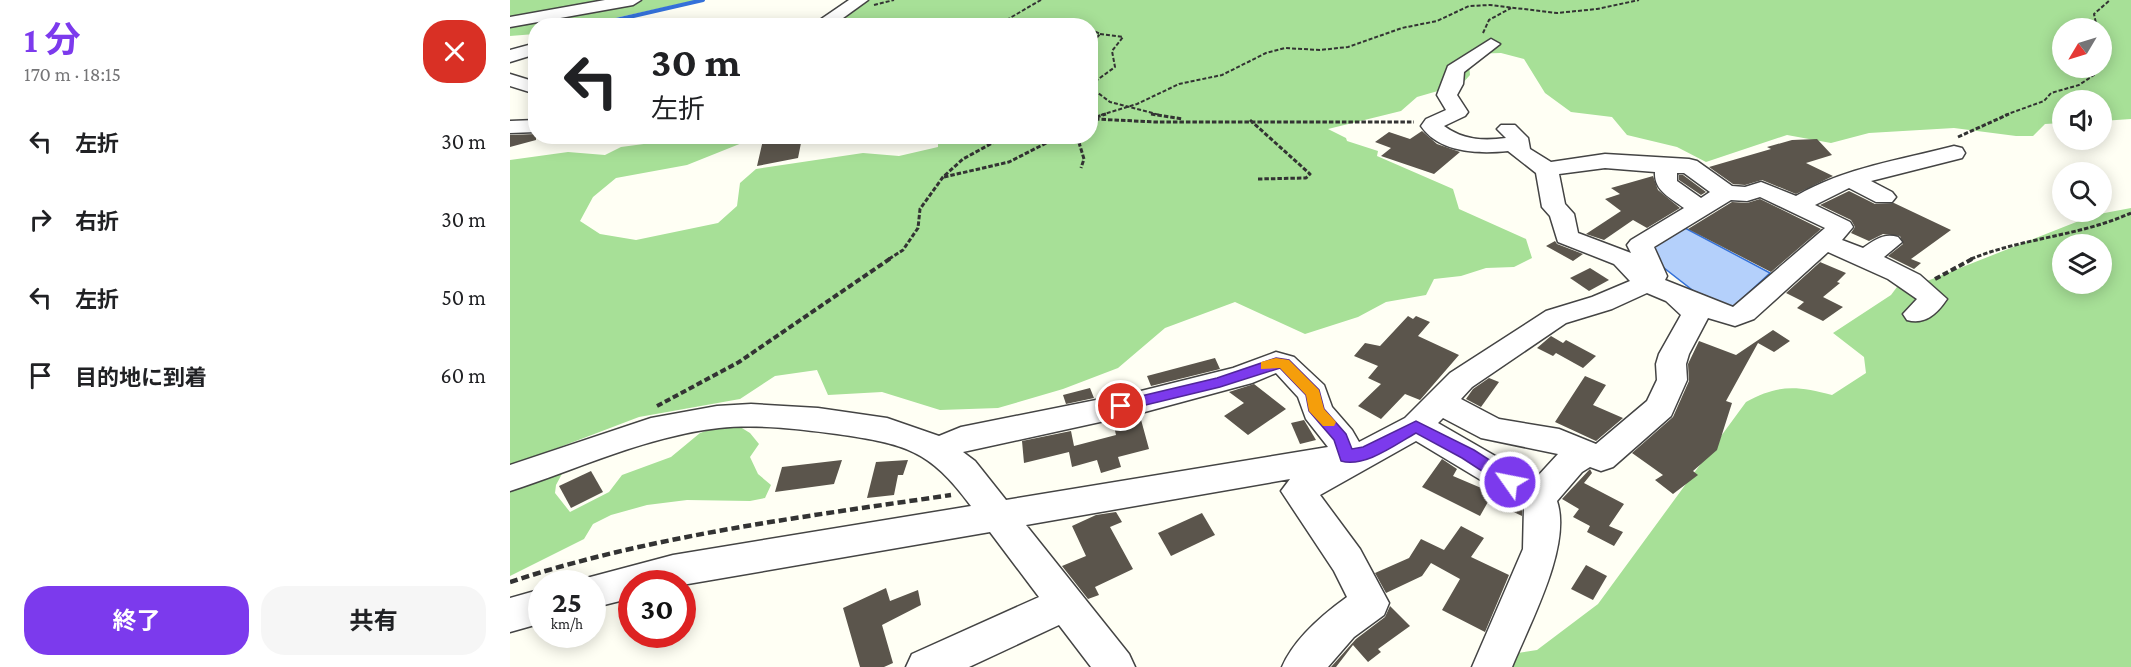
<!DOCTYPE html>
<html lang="ja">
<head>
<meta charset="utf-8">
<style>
	:root { --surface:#fff; --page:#f6f6f6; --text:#202124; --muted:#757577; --accent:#7c3aed }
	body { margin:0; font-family:"Crimson Pro","Noto Sans JP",serif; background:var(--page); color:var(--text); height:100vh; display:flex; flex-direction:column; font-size:22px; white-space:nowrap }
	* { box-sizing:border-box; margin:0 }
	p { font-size:20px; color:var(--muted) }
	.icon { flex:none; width:33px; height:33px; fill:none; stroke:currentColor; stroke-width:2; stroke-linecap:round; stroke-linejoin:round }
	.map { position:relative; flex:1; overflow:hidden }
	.drawer { display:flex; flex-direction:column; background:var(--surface); width:510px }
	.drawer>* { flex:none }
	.guide { position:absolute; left:18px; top:18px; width:570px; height:126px; border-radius:24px; box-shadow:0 3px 15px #0003; background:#fff; color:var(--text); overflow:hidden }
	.needle { width:39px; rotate:232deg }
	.buttons { position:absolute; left:1542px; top:18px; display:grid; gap:12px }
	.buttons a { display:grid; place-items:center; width:60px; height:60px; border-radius:50%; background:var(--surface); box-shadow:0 3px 15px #0003; font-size:30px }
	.speed { position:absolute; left:18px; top:570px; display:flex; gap:12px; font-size:30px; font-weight:700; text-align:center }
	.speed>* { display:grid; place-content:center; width:78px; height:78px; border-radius:50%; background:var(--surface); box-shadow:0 3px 15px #0003; line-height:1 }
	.speed small { font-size:15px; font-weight:400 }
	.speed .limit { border:9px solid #d22; background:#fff; color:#111 }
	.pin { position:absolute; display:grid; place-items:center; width:51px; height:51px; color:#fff; margin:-26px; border:3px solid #fff; border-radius:50%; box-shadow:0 2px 6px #0007 }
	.me { position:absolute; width:66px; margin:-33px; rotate:303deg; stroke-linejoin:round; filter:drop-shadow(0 0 4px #0008) }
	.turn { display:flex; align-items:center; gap:21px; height:126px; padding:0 24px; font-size:27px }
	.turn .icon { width:78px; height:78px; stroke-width:2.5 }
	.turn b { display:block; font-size:42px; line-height:51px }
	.round { display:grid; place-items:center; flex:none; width:63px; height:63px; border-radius:24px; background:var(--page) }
	.headline { display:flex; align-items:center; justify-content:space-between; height:102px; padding:0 24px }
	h1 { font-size:36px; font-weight:700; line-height:45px; color:var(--accent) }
	.primary-button { display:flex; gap:12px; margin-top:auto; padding:12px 24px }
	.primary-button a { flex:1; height:69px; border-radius:24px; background:var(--accent); color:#fff; font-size:24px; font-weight:700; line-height:69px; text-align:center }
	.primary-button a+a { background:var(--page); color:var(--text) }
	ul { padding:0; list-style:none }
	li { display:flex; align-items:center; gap:18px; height:78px; padding:0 24px }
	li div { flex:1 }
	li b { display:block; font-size:22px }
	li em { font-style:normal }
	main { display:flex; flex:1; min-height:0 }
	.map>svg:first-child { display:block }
	.forest { fill:#a7e097; fill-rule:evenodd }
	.water { fill:#b4d0fb; stroke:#3471d9; stroke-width:1.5 }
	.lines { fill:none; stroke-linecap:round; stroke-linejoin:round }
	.stream { stroke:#3471d9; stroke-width:4 }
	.building { fill:#5b554c }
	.minor-casing { stroke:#444; stroke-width:3 }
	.path-far3 { stroke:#333; stroke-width:2; stroke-dasharray:4 2; stroke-linecap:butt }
	.path-far2 { stroke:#333; stroke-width:3; stroke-dasharray:4.5 2; stroke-linecap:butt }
	.path-far1 { stroke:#333; stroke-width:4; stroke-dasharray:6 3; stroke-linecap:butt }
	.path { stroke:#333; stroke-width:4.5; stroke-dasharray:8 4; stroke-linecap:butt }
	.minor { fill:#fff; fill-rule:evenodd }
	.route { fill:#7c3aed; stroke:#51269a; stroke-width:1.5 }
	.slow { fill:#f59e0b }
</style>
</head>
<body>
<main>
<section class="drawer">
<div class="headline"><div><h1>1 分</h1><p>170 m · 18:15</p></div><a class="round" style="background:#d93025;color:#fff"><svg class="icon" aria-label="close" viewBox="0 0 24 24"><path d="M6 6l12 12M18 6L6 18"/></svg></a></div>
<ul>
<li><svg class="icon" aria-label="left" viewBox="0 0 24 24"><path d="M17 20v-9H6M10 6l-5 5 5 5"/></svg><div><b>左折</b></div><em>30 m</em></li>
<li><svg class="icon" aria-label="right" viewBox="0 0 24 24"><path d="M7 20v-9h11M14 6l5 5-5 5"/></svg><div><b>右折</b></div><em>30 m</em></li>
<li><svg class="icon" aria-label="left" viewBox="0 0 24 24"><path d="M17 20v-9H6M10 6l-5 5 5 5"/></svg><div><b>左折</b></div><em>50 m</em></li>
<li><svg class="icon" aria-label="arrive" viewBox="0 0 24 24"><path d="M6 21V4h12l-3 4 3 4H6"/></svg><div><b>目的地に到着</b></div><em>60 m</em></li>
</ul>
<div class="primary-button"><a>終了</a><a>共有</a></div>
</section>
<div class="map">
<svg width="1621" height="667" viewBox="0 0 1621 667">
	<rect width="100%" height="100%" fill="#fffff4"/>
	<g class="forest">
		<path d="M0 0H187L74 25 26 26 25 34 0 36Z"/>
		<path d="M348 0H1621V119L1592 121V100H1552V123L1535 124 1523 136H1506L1444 128 1359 133 1321 143 1277 135 1196 162 1167 147 1117 135 1102 117 1061 112 1035 93 1014 59 991 53 958 54 960 75 952 84 907 97 891 111 818 129 836 138 837 141 868 151 867 156 943 189 949 209 1016 239 1022 258 1004 267 976 268 951 276 924 279 916 295 876 302 848 317 795 334 725 302 655 328 608 368 553 389 488 408 430 410 372 392 318 395 307 370 265 376 230 399 129 417 0 466V160L58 152 95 155 111 147 149 142 210 137H247L177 165 106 178 83 197 70 221 90 234 126 240 208 223 227 206 230 183 246 169 353 153 389 156 428 147V137L580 136V26L309 25ZM1552 28H1592V68H1552Z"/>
		<path d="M1621 208V667H996L1001 654 1027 650 1088 604 1236 402C1269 384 1287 386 1322 395L1356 373 1354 357 1323 333 1381 295 1393 279 1407 285 1584 215ZM1552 244H1592V284H1552Z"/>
		<path d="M222 422 240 433 249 444 240 457 248 474 261 485 255 498 240 501 177 500 137 505 101 515 83 524 74 539 0 576V492L54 470 46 485 45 493 60 512 99 492 112 475 161 457 190 433Z"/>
	</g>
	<path class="water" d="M1175 228 1260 273 1222 308 1199 303 1149 264 1142 248Z"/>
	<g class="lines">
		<path class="stream" d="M106 20 193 0"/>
	</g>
	<g class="building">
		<path d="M912 131 927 144 950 152 924 174 871 156 881 148 865 142 879 132 900 139Z"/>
		<path d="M26 134V140L0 147V135Z"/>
		<path d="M264 136H272L280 144 291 143 288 158 247 166 253 140Z"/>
		<path d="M1307 139 1322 155 1296 163 1323 176 1286 194 1252 180 1235 185 1223 184 1199 167 1261 149 1257 147 1282 140Z"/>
		<path d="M1169 175H1173L1196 192 1191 195 1169 180Z"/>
		<path d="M1143 176 1148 190 1170 208 1137 228 1123 220 1094 240 1076 234 1111 211 1095 199 1110 194 1101 188Z"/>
		<path d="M1339 191 1365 204 1384 203 1441 230 1401 259 1411 263 1404 269 1378 256 1393 244 1390 236 1373 234 1359 241 1341 233 1345 227 1341 220 1310 205Z"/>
		<path d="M1250 199 1311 229 1261 272 1178 229 1222 202 1237 203Z"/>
		<path d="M1045 241 1047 244 1073 254 1063 261 1036 246Z"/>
		<path d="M1318 255 1310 262 1336 273 1327 282 1330 283 1313 297 1333 307 1313 321 1287 308 1294 302 1276 293Z"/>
		<path d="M1080 268 1099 280 1079 291 1060 278Z"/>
		<path d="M898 316 903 319 906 316 920 322 908 336 949 355 910 400 895 394 871 419 848 406 871 384 858 378 868 366 844 356 855 343 870 346Z"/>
		<path d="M1263 330 1280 341 1264 352 1248 343 1216 401 1222 403 1207 450 1183 471 1188 475 1163 494 1145 480 1153 475 1122 453 1163 417 1179 381 1178 364 1189 341 1226 355Z"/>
		<path d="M1041 336 1053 343 1056 340 1086 356 1073 368 1046 353 1043 356 1027 348Z"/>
		<path d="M705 358 710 369 641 386 637 376Z"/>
		<path d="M1075 376 1096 385 1083 405 1113 418 1086 441 1045 422Z"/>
		<path d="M979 378 989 382 971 407 956 399 963 389Z"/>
		<path d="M744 384 776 409 738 435 714 416 734 403 719 392Z"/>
		<path d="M580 388 584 398 556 404 553 395Z"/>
		<path d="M630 416 639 449 608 457 611 467 591 473 587 460 562 467 559 452 514 463 512 441 561 431 564 446 606 435 603 422Z"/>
		<path d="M794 420 806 440 790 444 781 423Z"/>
		<path d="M932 459 947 469 943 476 983 493 970 516 912 487Z"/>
		<path d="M332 460 324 484 265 492 272 467Z"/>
		<path d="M398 460 393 475H388L384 495 357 498 366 462Z"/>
		<path d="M1080 469 1082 473 1074 483 1114 504 1099 526 1113 532 1104 546 1077 532 1080 526 1063 517 1069 509 1052 499Z"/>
		<path d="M81 471 93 492 61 508 49 486Z"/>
		<path d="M995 497 1012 507V516L989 505Z"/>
		<path d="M606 512 612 522 600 527 623 569 585 587 589 595 578 599 552 566 576 556 562 526 586 515Z"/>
		<path d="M692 513 705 535 661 556 648 533Z"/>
		<path d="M951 526 974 538 961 557 999 575 975 632 932 610 950 579 921 563 912 576 876 593 865 573 899 558 911 539 934 550Z"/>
		<path d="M1076 565 1097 576 1083 600 1061 589Z"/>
		<path d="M376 588 380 601 408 590 411 605 372 625 383 663 374 667H350L333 608Z"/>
		<path d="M880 606 900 626 868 649 871 652 858 662 843 645 826 667H821L846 639 875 617Z"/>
	</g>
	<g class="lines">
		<defs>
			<g id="minor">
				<path d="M95 0H131L123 5 0 27V17Z"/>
				<path d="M339 0H358L322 26H301Z"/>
				<path d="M92 21H109L117 26H84Z"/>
				<path d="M981 39 990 44 954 72 953 84 947 95 958 112 955 116 934 126C953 140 973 141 996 138L987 129 991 125H1005L1018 138 1020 149 1041 162 1095 154 1179 159 1187 161 1222 186 1235 187 1251 182 1286 196C1334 168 1390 160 1444 146L1452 148 1455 153 1452 158 1361 181 1382 192 1386 197 1382 202H1366L1339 188 1305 205 1340 222 1343 227 1332 240 1353 248C1365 240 1373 233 1388 237L1392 242 1374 257 1410 275 1437 299C1427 314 1415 325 1397 320L1393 314 1407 299 1378 279 1318 252 1244 319 1225 326 1198 318 1179 354 1176 364 1177 380 1161 416 1103 467 1091 471 1080 467 1072 472 1047 501C1062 546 1020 623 1002 667H962L1013 549 1014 506 906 441 810 495 850 549 879 603 874 615 844 637 818 667H772C784 639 812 615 837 597L824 571 771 491 780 479 516 525 619 654 625 667H581L549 625 459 667H396L402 654 529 597 480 532 172 585 122 584V598L82 608V584H67L69 580 163 555 461 506C419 449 395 444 327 434 288 429 248 424 209 428 137 436 68 469 0 491V465L141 418 207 406 241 404 308 408 377 418 429 436 451 427 631 391 723 368 766 352 784 357 814 385 822 407 842 430 849 442 895 418 940 373 1036 311 1082 297 1120 281 1104 264 1048 242 1040 216 1032 207 1026 173 998 151C969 154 929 153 911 126L916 119 936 110 927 95 938 66ZM1095 168 1145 172C1144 191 1160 197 1174 208L1121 240 1117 245 1121 253 1068 233 1064 214 1055 204 1049 174ZM1167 173H1174L1200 192 1191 198 1167 181ZM1250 197 1315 228 1223 307 1155 280 1157 276 1144 247 1221 200 1237 201ZM1137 293 1156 301 1171 315 1149 354 1146 364 1147 380 1137 401 1086 444 1049 429 989 419 951 399 962 387 1056 323 1102 309ZM766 373 788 397 796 419 818 447 496 500 465 461 453 452 631 413 742 383ZM933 418 971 438 1048 454 1025 479 928 423Z"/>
				<path d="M26 43V54L0 62V50Z"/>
				<path d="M0 74 26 82V94L0 86Z"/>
				<path d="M26 120V132L0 133V121Z"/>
				<path d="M32 589V623L0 632V598Z"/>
			</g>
		</defs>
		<use href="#minor" class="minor-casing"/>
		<g class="path-far3">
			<path d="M364 5 384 0"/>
			<path d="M486 26 531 0"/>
			<path d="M1587 28 1584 14 1600 0"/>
			<path d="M580 29 590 34 580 46"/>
			<path d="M973 33 979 20 1001 8"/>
			<path d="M590 34 613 37 602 51 605 67 587 80 584 90 600 102 650 115"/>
			<path d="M591 115 627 104 669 84 712 75 756 53 775 48 810 50 838 47 892 28 927 21 959 6 980 5 1047 13 1087 9 1129 0"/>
			<path d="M1495 115 1534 101 1541 93 1569 85 1584 75 1582 68"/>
		</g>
		<g class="path-far2">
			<path d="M641 114 673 119"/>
			<path d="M580 119 596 114"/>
			<path d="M585 119 645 122H904"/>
			<path d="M740 120 800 174 796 178 748 179"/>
			<path d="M567 136 574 159 571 168"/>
			<path d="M1448 137 1499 114"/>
			<path d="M434 177 499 162 550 136"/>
			<path d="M379 259 393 250 408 228 410 209 433 177 453 159 486 141V136"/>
			<path d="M1461 259C1512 238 1570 236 1621 213"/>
		</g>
		<g class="path-far1">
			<path d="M1425 279 1464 258"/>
			<path d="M147 406 229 362 381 258"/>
		</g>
		<path class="path" d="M0 582C143 535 293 517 441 495"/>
		<use href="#minor" class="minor"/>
	</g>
	<path class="route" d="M766 358 779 360 809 390 814 409 836 434 842 449 853 447 906 421 964 450 1006 477 1009 482 1000 488 995 486 952 458 906 433C886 444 855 468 831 461L824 440 799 411 796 395 770 368 710 387 611 411 603 406 606 402 707 378Z"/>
	<path class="slow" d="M766 358 779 360 809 390 814 409 826 422 824 426H813L799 411 796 395 770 368 751 369V362Z"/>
</svg>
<div class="buttons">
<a><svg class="needle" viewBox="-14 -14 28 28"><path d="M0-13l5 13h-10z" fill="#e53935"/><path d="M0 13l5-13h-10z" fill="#757577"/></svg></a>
<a><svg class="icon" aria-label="sound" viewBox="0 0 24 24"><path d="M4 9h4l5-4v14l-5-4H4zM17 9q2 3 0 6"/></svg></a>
<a><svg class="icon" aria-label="search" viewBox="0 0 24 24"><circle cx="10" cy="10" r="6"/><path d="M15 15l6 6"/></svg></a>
<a><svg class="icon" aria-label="layers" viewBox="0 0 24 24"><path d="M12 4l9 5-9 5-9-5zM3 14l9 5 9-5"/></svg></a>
</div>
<div class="speed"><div>25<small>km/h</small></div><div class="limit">30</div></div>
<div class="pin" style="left:611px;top:406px;background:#d93025"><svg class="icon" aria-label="arrive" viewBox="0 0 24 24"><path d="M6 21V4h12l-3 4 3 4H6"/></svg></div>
<svg class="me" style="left:1000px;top:482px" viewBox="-20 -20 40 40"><circle r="17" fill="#7c3aed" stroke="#fff" stroke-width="3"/><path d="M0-11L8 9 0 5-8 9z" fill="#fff"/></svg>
<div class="guide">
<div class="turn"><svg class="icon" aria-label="left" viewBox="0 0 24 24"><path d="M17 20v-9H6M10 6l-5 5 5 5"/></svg><div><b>30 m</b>左折</div></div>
</div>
</div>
</main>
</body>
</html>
